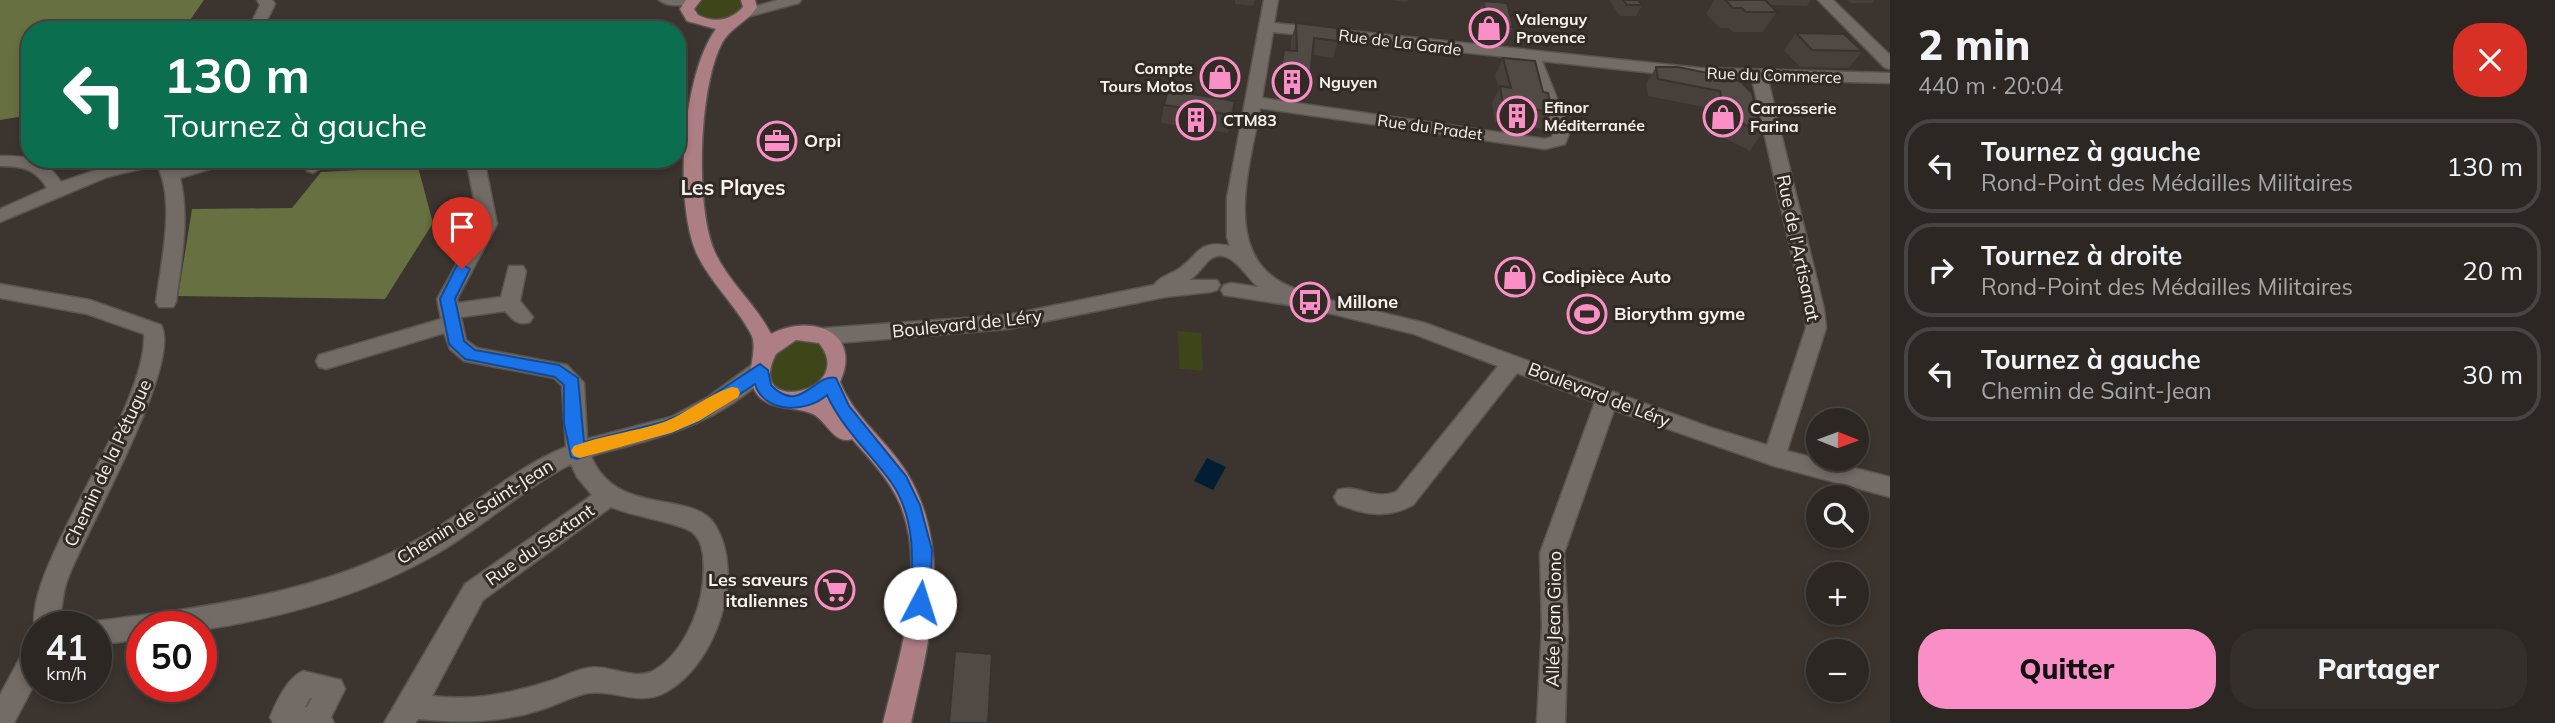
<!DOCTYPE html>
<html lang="fr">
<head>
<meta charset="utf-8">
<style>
	:root { --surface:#2c2723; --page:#342f2b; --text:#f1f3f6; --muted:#a6a5a6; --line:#484441; --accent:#fa8fc7 }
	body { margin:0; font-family:Mulish,sans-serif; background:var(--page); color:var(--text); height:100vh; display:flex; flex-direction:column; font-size:26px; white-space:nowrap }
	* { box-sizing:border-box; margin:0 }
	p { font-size:23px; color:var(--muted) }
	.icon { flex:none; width:38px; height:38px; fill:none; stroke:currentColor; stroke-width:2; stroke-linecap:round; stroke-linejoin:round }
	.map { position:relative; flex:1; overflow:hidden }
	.side { display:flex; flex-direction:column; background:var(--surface); width:665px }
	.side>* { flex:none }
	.hud { position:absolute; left:21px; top:21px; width:665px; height:147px; border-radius:28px; box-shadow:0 4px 10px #0003,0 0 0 2px var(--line); background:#0b6e4f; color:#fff; overflow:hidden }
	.needle { width:46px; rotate:91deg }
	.controls { position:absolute; left:1806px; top:408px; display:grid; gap:14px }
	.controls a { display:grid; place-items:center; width:63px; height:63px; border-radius:50%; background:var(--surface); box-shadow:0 4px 10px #0003,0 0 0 2px var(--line); font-size:35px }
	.speed { position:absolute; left:21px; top:611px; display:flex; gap:14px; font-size:35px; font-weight:700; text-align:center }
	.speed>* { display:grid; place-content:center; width:91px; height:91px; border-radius:50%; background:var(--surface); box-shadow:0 4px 10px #0003,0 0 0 2px var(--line); line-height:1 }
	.speed small { font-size:18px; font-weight:400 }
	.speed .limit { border:10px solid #d22; background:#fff; color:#111 }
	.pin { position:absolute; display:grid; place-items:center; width:60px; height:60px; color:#fff; margin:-72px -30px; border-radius:50% 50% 50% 0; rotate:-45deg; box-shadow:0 0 7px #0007 }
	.pin .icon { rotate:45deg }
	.me { position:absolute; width:77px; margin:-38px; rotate:5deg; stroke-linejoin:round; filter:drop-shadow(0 0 5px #0008) }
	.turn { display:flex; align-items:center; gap:24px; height:147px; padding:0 28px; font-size:32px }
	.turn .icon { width:91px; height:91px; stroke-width:2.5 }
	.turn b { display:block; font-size:49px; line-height:60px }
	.round { display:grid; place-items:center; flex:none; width:74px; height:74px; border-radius:28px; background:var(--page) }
	.headline { display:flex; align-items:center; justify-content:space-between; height:119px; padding:0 28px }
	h1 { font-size:42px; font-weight:800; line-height:52px }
	.cta { display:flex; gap:14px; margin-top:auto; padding:14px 28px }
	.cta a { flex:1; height:80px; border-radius:28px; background:var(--accent); color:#111; font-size:28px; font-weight:800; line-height:80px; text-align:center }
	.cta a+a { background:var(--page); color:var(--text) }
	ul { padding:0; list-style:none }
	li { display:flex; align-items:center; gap:21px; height:94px; margin:0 14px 10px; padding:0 14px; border:4px solid var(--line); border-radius:28px }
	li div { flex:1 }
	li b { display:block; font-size:26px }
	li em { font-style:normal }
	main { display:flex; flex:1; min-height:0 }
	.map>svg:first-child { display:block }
	.green { fill:#3d4519 }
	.forest { fill:#667040 }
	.water { fill:#021e34 }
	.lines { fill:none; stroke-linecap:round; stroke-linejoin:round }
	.minor-casing { stroke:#59544f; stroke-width:3 }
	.major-casing { stroke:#59544f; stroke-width:3 }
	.minor { fill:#736b65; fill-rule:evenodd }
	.major { fill:#ae7e85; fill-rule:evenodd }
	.wall { fill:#463f3a }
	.building { fill:#514944; stroke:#393330; stroke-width:2 }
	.route { fill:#1a73e8; stroke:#114b97; stroke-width:2 }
	.slow { fill:#f59e0b }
	.labels { text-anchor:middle; stroke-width:6; stroke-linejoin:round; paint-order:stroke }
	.far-poi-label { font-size:16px; font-weight:bold; fill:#f6f2ee; stroke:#312a25; text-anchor:start }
	.far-street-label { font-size:16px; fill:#f6f2ee; stroke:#312a25 }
	.poi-label { font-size:18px; font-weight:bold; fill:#f6f2ee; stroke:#312a25; text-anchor:start }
	.street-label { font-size:18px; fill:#f6f2ee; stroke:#312a25 }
	.quarter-label { font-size:21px; font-weight:bold; fill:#f6f2ee; stroke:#312a25 }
</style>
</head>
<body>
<main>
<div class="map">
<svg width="1890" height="723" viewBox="0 0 1890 723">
	<rect width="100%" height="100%" fill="#3b342f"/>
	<g class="green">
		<path d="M694 0H748L743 17 703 24 688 6Z"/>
		<path d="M1178 331 1201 333 1203 371 1179 369Z"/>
		<path d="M825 336 830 383 785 401 760 370 779 338Z"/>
	</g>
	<g class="forest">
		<path d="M0 0H204L183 30H30V115L0 120Z"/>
		<path d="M418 167 433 223 385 299 178 296 192 209 292 208 321 172Z"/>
	</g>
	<path class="water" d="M1207 458 1226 467 1213 490 1194 481Z"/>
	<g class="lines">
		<defs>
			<g id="minor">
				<path d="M257 0H272L275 4 265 24 266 30H251V24L260 5Z"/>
				<path d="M659 0H697C689 7 667 7 659 0Z"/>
				<path d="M778 0H801L799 3 747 17 740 13 742 10Z"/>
				<path d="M1264 0H1278L1274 23 1700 68 1890 73V83L1768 80 1824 309 1826 328 1787 451 1890 477V497L1774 466 1614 410 1564 553 1568 627 1565 723H1537L1542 627 1540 553 1595 402 1517 373 1413 505C1387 519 1365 515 1338 504L1334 497 1338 490C1357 483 1376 502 1397 491L1498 366 1414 334 1308 308 1224 295 1221 290 1224 285 1231 283 1258 287C1246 277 1229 244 1209 260 1202 267 1198 275 1189 280H1217L1220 285 1217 290 1210 292 1165 297 1008 329 825 344 818 341 815 336 818 331 825 328 1008 315 1154 285C1159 277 1169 275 1177 270 1199 256 1197 239 1230 246L1227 237V198ZM1273 32 1526 59 1554 131 1552 137 1545 139 1262 98ZM1542 61 1700 78 1752 79 1804 309 1806 328 1767 445 1709 427 1425 323 1296 292 1294 288C1218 261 1250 167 1260 108L1545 149 1565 144 1570 131Z"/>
				<path d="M1818 0H1833L1890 55V69L1884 67Z"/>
				<path d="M0 156C27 156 45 157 61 182L128 159H171L176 168 204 159H233L230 163 180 178C190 218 181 262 176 302L173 307H159L156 302C161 263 176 201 157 165L107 177 0 222V209L47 188C35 168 22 166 0 166Z"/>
				<path d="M303 159H321L322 167 313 173 307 171Z"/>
				<path d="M466 159H484L497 224 457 299 458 303 501 297 509 266H523L526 271 520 301 533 317 530 322C518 326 513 320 505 311L461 317 466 340 477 348 567 365 584 383 587 439 671 417 708 397 753 364 760 362 767 364 771 370C765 381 752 389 743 396 694 432 648 440 591 456 616 518 693 489 715 525 746 574 716 665 666 692 639 707 615 689 588 693 573 696 558 704 543 709 502 723 460 723 418 719L415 723H384L465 584 592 495 577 477 571 464C525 488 487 523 443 550 370 594 285 617 201 630V626H142V639L96 645V626H86L96 621C208 607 322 593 422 537 471 509 513 468 566 447L562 386 554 378 464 361 450 349 444 333 326 369 319 367 316 361 319 355 441 319 437 299 479 224ZM611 507C631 516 680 523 692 532 706 543 704 566 703 582 700 614 681 657 651 672 632 680 608 664 588 668 574 670 561 678 547 682 508 694 472 701 432 696L483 600Z"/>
				<path d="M0 284 90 300 161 325C183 363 85 532 68 578 62 593 62 610 59 626H37V634C13 582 149 409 144 334L87 314 0 298Z"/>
				<path d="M37 640V679L14 723H0V695L28 643Z"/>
				<path d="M303 671 341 680 345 689 331 717 334 723H273L270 717C277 701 287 678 303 671ZM310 698H312L307 707H305Z"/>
			</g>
			<path id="major" d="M686 0H701L694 9 698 15C714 23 731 21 743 7L741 0H755L757 7C747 23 730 27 721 45 699 89 695 204 714 250 727 281 756 304 771 334 810 313 863 331 840 382 855 419 887 440 907 473 954 551 929 640 911 723H883C899 656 928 572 900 504 889 479 870 459 852 439 834 445 827 421 813 414 794 405 765 412 754 389 745 370 758 355 752 336 737 306 710 283 696 252 674 200 682 75 716 29L687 21 680 9ZM796 340 819 343C859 393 743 417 776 354Z"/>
		</defs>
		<use href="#minor" class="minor-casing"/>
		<use href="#major" class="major-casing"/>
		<use href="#minor" class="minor"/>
		<use href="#major" class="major"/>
	</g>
	<g class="wall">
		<path d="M1235 0H1255L1253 6 1235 4Z"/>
		<path d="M1390 0H1408L1407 2Z"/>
		<path d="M1609 0H1638L1642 5 1636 16H1620Z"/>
		<path d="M1714 0H1811L1807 6 1770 5 1777 12 1763 32H1733L1729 28H1720L1706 14Z"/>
		<path d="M1847 0H1875L1873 3H1850Z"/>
		<path d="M1483 1 1513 27 1505 44 1481 41 1476 18Z"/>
		<path d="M1296 23 1338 41 1333 58 1313 55 1310 78 1305 95 1276 90 1279 66 1284 50 1291 51V40Z"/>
		<path d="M1796 33 1862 51 1849 68 1800 67 1784 50Z"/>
		<path d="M1503 58 1543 92 1552 112 1543 129 1495 122 1492 103 1499 89 1495 75Z"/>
		<path d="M1656 67 1714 75 1716 72 1762 133 1750 151 1713 132 1709 108 1648 96 1646 84Z"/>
		<path d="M1164 105 1232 115 1228 133 1161 123Z"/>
	</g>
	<g class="building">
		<path d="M1623 0H1638L1642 5H1627Z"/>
		<path d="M1725 0H1765L1777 12H1746L1742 8H1733Z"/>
		<path d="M1483 1 1507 3 1513 27 1488 25Z"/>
		<path d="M1296 23 1337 28 1338 41 1314 38 1310 78 1280 73 1284 50 1297 51Z"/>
		<path d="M1796 33 1844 34 1862 51 1812 50Z"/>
		<path d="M1503 58 1535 61 1543 92 1548 93 1552 112 1503 105 1500 86 1511 88Z"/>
		<path d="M1656 67H1678L1717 75 1716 72 1741 82 1752 93 1762 133 1725 115 1720 91 1658 79Z"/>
		<path d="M1168 90 1235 101 1232 115 1164 105Z"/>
		<path d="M955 651 992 654 988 723H949Z"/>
	</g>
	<path class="route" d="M462 264 470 269 455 299 464 341 475 350 559 365 578 378 584 442 663 422 687 412 760 364 768 370 771 385C800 416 816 372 836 378L849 406 906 476 920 505 932 550 930 603 927 610 920 612 913 610 911 603C913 564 916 517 891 482 870 453 842 428 827 395 807 413 764 414 755 384L699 421 671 433 602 450 577 459 571 457 564 423V385L555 377 465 359 449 344 440 299 457 265Z"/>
	<path class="slow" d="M732 387 738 388 740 393 738 397 699 421 671 433 580 458 574 456 571 451 574 446C603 435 634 432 664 422 688 413 708 394 732 387Z"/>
	<defs>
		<symbol id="shop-ring" viewBox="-11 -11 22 22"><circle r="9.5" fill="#312a25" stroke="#fa8fc7" stroke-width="1.5"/><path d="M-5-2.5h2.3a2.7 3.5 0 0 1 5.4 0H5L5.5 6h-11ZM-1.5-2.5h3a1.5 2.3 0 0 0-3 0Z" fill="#fa8fc7"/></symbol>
		<symbol id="building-ring" viewBox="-11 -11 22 22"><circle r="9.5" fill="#312a25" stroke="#fa8fc7" stroke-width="1.5"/><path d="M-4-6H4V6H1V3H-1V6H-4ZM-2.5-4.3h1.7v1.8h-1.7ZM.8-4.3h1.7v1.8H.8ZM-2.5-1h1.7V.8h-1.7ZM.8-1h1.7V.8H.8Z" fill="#fa8fc7"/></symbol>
		<symbol id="office-ring" viewBox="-11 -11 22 22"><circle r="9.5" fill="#312a25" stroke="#fa8fc7" stroke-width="1.5"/><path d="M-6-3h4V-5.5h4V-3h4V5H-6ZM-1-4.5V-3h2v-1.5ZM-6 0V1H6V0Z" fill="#fa8fc7"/></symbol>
		<symbol id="bus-ring" viewBox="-11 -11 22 22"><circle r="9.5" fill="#312a25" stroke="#fa8fc7" stroke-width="1.5"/><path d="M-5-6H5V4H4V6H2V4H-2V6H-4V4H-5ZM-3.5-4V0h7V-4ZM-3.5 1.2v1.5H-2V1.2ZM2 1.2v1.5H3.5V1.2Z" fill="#fa8fc7"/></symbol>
		<symbol id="stadium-ring" viewBox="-11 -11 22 22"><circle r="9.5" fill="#312a25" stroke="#fa8fc7" stroke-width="1.5"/><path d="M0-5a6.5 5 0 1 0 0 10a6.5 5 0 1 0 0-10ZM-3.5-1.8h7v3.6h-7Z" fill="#fa8fc7"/></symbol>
		<symbol id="supermarket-ring" viewBox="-11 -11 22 22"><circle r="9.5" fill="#312a25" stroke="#fa8fc7" stroke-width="1.5"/><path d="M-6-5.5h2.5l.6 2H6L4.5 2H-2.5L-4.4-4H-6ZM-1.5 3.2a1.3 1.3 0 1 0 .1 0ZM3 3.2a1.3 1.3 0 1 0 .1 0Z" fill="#fa8fc7"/></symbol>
	</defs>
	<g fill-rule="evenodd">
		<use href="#shop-ring" x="1467" y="6" width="44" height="44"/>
		<use href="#shop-ring" x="1198" y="55" width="44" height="44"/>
		<use href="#building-ring" x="1270" y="60" width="44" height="44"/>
		<use href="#building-ring" x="1495" y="94" width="44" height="44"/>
		<use href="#shop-ring" x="1701" y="95" width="44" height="44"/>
		<use href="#building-ring" x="1174" y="98" width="44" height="44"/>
		<use href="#office-ring" x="755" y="119" width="44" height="44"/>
		<use href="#shop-ring" x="1493" y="255" width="44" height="44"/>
		<use href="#bus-ring" x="1288" y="280" width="44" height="44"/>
		<use href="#stadium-ring" x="1565" y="292" width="44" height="44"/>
		<use href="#supermarket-ring" x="813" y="568" width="44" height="44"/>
	</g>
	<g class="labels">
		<g class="far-poi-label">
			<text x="1516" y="25">Valenguy<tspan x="1516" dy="18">Provence</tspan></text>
			<text x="1193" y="74" text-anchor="end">Compte<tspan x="1193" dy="18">Tours Motos</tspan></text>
			<text x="1319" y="88">Nguyen</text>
			<text x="1544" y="113">Efinor<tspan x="1544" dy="18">Méditerranée</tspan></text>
			<text x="1750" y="114">Carrosserie<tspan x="1750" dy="18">Farina</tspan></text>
			<text x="1223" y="126">CTM83</text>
		</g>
		<g class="far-street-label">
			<text transform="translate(1400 42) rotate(7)" y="6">Rue de La Garde</text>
			<text transform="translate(1774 75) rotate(2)" y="6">Rue du Commerce</text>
			<text transform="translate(1430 127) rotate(8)" y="6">Rue du Pradet</text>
		</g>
		<g class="poi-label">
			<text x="804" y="147">Orpi</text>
			<text x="1542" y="283">Codipièce Auto</text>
			<text x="1337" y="308">Millone</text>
			<text x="1614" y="320">Biorythm gyme</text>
			<text x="808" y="586" text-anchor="end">Les saveurs<tspan x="808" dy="21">italiennes</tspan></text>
		</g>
		<g class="street-label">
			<text transform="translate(1798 248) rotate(78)" y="6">Rue de l'Artisanat</text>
			<text transform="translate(967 324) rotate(-6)" y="6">Boulevard de Léry</text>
			<text transform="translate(1599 395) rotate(21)" y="6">Boulevard de Léry</text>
			<text transform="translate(108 463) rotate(-65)" y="6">Chemin de la Pétugue</text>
			<text transform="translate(475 512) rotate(-32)" y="6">Chemin de Saint-Jean</text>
			<text transform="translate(540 545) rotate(-35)" y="6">Rue du Sextant</text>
			<text transform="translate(1554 619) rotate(-89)" y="6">Allée Jean Giono</text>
		</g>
		<g class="quarter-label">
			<text x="733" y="195">Les Playes</text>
		</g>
	</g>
</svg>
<div class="controls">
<a><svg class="needle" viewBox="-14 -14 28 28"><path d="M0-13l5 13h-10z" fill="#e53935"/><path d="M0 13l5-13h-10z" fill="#a6a5a6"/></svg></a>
<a><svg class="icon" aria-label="search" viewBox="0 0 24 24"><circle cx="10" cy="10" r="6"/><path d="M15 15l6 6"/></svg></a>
<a>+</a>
<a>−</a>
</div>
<div class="speed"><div>41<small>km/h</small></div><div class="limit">50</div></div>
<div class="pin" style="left:462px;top:269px;background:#d93025"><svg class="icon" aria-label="arrive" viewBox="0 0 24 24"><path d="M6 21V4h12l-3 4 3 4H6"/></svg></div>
<svg class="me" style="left:920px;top:603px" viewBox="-20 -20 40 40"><circle r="19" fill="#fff"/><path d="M0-13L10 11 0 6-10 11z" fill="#1a73e8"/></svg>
<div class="hud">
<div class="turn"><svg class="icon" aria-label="left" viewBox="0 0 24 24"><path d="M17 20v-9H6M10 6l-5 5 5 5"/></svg><div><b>130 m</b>Tournez à gauche</div></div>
</div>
</div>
<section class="side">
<div class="headline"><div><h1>2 min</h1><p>440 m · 20:04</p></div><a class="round" style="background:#d93025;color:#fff"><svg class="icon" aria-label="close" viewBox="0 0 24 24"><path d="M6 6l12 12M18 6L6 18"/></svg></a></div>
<ul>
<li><svg class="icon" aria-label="left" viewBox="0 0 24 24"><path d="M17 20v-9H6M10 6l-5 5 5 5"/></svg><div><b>Tournez à gauche</b><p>Rond-Point des Médailles Militaires</p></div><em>130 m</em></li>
<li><svg class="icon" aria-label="right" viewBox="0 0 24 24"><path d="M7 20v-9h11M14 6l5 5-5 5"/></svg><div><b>Tournez à droite</b><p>Rond-Point des Médailles Militaires</p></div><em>20 m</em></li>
<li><svg class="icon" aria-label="left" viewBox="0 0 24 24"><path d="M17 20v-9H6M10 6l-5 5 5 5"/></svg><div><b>Tournez à gauche</b><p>Chemin de Saint-Jean</p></div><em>30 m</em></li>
</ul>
<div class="cta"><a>Quitter</a><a>Partager</a></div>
</section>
</main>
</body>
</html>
